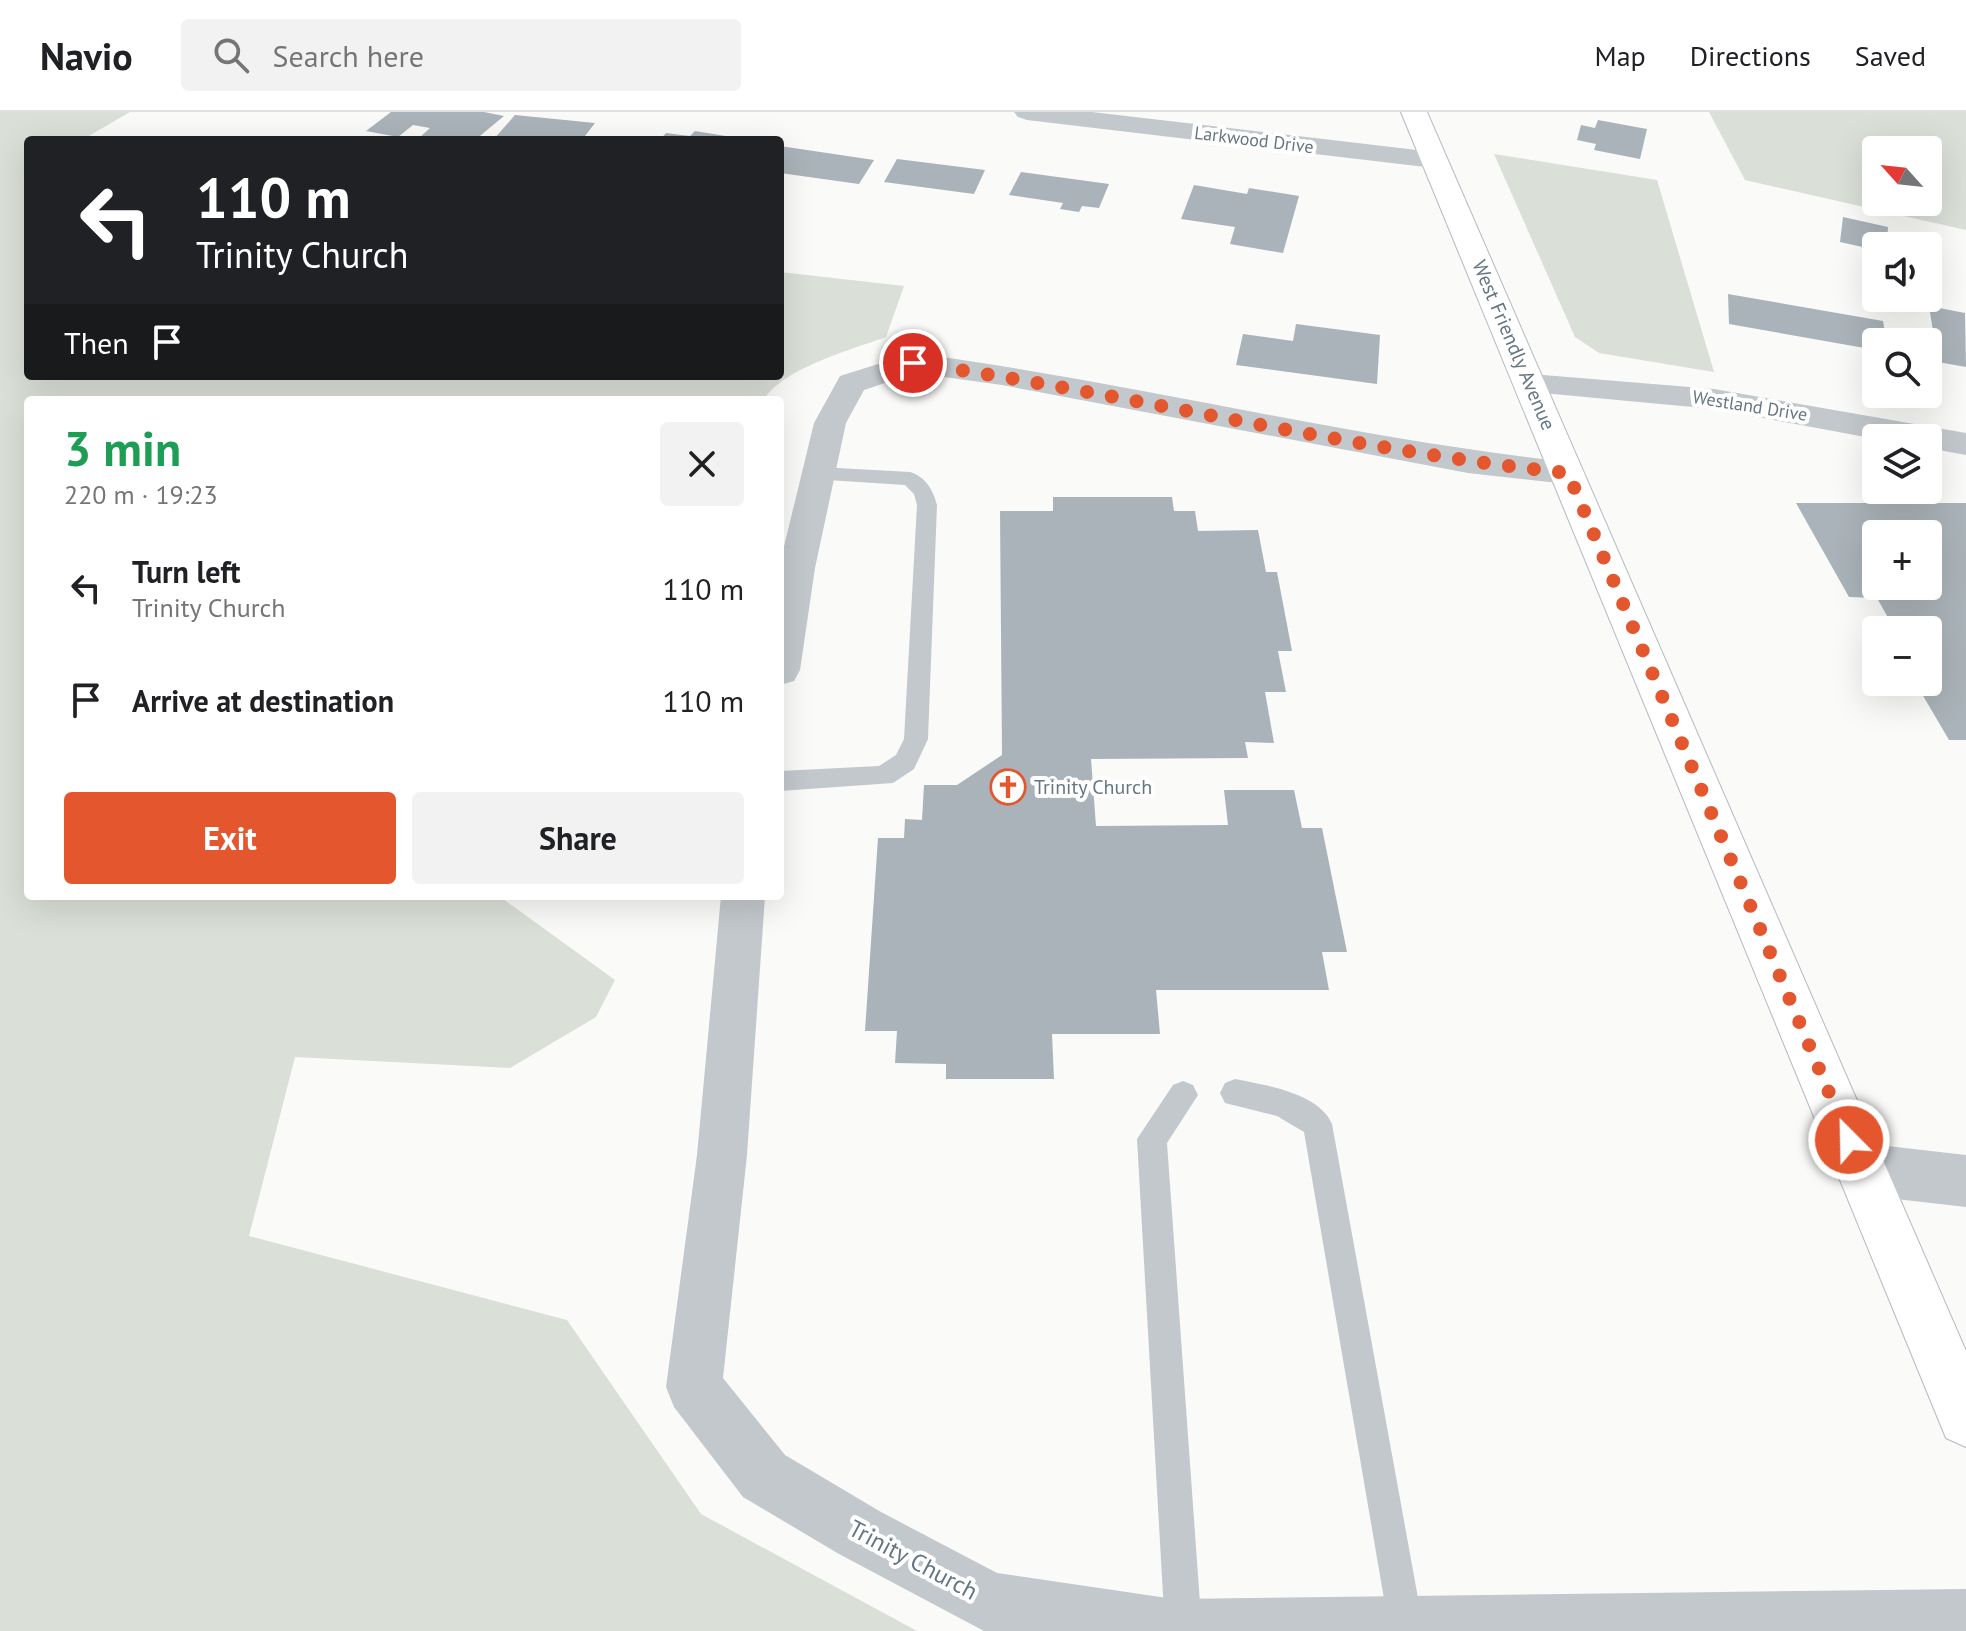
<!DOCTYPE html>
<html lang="en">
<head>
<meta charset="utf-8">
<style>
	:root { --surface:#fff; --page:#f2f2f2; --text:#202124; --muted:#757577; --line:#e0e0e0; --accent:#e4572e }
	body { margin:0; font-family:"PT Sans",sans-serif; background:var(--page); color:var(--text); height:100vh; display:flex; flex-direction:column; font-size:30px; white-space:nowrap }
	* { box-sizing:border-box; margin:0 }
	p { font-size:26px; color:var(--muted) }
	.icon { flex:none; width:44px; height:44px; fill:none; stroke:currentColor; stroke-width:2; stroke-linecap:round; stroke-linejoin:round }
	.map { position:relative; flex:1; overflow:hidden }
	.panel { position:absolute; left:24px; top:284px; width:760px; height:504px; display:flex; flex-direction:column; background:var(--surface); border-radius:8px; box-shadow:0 8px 32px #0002 }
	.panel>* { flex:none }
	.hud { position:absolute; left:24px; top:24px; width:760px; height:244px; border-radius:8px; box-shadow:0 8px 32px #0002; background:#202124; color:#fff; overflow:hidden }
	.needle { width:52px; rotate:297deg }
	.buttons { position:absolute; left:1862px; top:24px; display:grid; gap:16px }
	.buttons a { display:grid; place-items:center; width:80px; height:80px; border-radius:8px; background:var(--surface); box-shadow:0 8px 32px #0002; font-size:40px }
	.pin { position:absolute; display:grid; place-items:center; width:68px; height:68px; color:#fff; margin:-34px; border:4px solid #fff; border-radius:50%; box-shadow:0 2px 8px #0007 }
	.me { position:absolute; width:88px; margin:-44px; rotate:337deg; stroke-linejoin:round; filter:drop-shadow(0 0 6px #0008) }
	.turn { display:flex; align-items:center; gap:28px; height:168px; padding:0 40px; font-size:36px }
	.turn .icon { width:104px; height:104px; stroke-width:2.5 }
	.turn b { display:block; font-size:56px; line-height:68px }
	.then { display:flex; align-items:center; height:76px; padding:0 40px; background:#0003; gap:16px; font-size:30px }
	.round { display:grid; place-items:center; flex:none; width:84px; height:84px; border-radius:8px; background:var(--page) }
	.head { display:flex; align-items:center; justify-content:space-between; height:136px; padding:0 40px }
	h1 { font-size:48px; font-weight:700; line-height:60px; color:#1e9e55 }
	.primary-button { display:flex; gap:16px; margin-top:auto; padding:16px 40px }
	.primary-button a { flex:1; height:92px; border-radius:8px; background:var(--accent); color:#fff; font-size:32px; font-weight:700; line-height:92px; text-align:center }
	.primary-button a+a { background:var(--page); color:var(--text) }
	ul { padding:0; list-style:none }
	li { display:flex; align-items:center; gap:24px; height:112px; padding:0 40px }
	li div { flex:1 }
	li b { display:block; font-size:30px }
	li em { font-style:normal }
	header { display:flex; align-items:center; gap:48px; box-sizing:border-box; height:112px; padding:0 40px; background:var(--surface); border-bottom:2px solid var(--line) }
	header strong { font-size:38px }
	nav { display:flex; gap:44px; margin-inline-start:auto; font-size:28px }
	.search { width:560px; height:72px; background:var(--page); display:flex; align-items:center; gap:20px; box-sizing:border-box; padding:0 28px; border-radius:8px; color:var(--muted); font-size:30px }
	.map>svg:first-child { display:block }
	.green { fill:#dadfd7; fill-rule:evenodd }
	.building { fill:#aab3b9; fill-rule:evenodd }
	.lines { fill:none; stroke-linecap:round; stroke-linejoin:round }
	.secondary-casing { stroke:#b3babf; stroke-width:2 }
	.lane { fill:#c3c8cc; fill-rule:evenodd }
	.street { fill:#c3c8cc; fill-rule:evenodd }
	.secondary { fill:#fff; fill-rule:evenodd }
	.route { stroke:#e4572e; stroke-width:14; stroke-dasharray:0 25.2 }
	.labels { text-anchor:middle; stroke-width:8; stroke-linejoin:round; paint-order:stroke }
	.far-street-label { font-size:18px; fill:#657683; stroke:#fff }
	.street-label { font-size:20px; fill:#657683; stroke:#fff }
	.poi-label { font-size:20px; fill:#657683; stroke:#fff; text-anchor:start }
	.near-street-label { font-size:24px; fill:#657683; stroke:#fff }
</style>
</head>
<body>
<header>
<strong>Navio</strong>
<div class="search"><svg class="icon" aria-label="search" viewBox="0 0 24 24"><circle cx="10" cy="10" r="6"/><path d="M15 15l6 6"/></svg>Search here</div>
<nav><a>Map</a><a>Directions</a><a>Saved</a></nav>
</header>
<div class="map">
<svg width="1966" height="1519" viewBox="0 0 1966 1519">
	<rect width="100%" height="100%" fill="#fafaf8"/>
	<g class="green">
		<path d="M0 0H130L82 28H28V264H780V160L904 174 886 225C853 237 781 257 764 288H28V784H499L615 868 596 905 510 956 295 945 249 1124 567 1208 701 1402 917 1519H0Z"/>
		<path d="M1709 0H1966V118L1745 68ZM1876 38H1928V90H1876Z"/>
		<path d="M1494 42 1657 68 1714 260 1599 241 1575 225Z"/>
	</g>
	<g class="building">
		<path d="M391 0H484L504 4 475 28H417L430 16 413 13 398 25 366 19Z"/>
		<path d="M515 3 595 11 582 28 494 27Z"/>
		<path d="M1598 8 1647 17 1640 47 1594 38 1596 32 1577 28 1581 13 1595 16Z"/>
		<path d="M695 19 732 25 729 28H660L666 21 690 24Z"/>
		<path d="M780 34 874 48 859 72 780 61Z"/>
		<path d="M897 47 985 58 974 82 884 70Z"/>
		<path d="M1021 60 1109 72 1099 96 1082 94 1079 100 1060 97 1063 91 1009 83Z"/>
		<path d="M1194 73 1247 82 1249 76 1299 84 1283 141 1230 132 1235 115 1181 107Z"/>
		<path d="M1843 105 1888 115 1887 134H1876V138L1840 130Z"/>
		<path d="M1728 182 1883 209 1887 230H1876V238L1729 212Z"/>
		<path d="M1929 194 1965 201 1966 255 1938 250Z"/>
		<path d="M1296 212 1380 223 1377 272 1236 253 1243 222 1293 229Z"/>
		<path d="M1053 385H1172L1174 399H1195L1198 419 1258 418 1266 460H1277L1292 539H1278L1286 580H1265L1274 631 1245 630 1248 646 1091 647 1096 714 1228 713 1224 678H1294L1302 716H1322L1347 840H1322L1329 878H1156L1160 922H1052L1054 967H946V952L895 951 897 919H865L878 726H904L905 707 922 708 924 673H957L1002 643 1000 399H1053Z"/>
		<path d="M1796 391H1966V628H1949L1915 570H1928V518H1895L1877 486 1849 485ZM1876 422H1928V474H1876Z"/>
	</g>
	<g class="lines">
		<defs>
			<path id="secondary" d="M1401 0H1427L1966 1239V1335L1946 1326Z"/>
		</defs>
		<use href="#secondary" class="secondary-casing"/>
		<g class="lane">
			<path d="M819 355 910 360C926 365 933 378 937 393L928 627 914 657 893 671 780 679V659L879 654 896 643 904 627 917 393 914 382 905 373 812 367 809 362Z"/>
			<path d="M1235 967C1265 973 1319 981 1332 1012L1424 1519H1390L1389 1516 1304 1020 1277 1004 1225 991 1220 981 1225 971Z"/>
			<path d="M1183 969 1193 973 1198 983 1167 1031 1202 1519 1165 1518 1137 1027 1173 973Z"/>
		</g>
		<g class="street">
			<path d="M1014 0H1092L1434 40 1443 42 1447 48 1443 54 1434 56 1027 8 1018 5Z"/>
			<path d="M913 241C1132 270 1348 326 1568 350L1580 353 1585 361 1580 369 1568 372 1468 361 1002 273 915 261 864 278 846 311 815 456 800 558 794 569 780 573V451L814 311 840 264Z"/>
			<path d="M1531 262 1714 277 1966 321V343L1928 336V326L1876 327 1714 297 1520 279 1515 272 1520 265Z"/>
			<path d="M721 784H765L747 1043 723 1266 785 1343 881 1400 997 1461 1174 1487 1966 1477V1519H984L839 1442 743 1385 674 1295 666 1275 697 1043Z"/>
			<path d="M1861 1031 1966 1043V1095L1861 1083 1843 1075 1835 1057 1843 1039Z"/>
		</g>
		<use href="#secondary" class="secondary"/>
	</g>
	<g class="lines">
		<path class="route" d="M913 251C1132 282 1348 338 1568 361L1849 1028"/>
	</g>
	<defs>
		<symbol id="church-ring" viewBox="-11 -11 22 22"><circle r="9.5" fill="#fff" stroke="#e4572e" stroke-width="1.5"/><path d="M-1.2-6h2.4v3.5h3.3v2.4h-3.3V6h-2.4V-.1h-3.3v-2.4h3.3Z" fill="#e4572e"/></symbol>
	</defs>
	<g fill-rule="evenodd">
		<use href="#church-ring" x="988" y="655" width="40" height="40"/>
	</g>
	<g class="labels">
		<g class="far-street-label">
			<text transform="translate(1254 28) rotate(7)" y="6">Larkwood Drive</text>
			<text transform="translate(1750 294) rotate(9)" y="6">Westland Drive</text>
		</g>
		<g class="street-label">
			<text transform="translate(1514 233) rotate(67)" y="7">West Friendly Avenue</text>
		</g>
		<g class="poi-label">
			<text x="1034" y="682">Trinity Church</text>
		</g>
		<g class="near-street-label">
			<text transform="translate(913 1448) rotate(28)" y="8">Trinity Church</text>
		</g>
	</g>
</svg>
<div class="buttons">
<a><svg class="needle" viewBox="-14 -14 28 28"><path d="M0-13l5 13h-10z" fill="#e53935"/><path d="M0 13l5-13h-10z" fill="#757577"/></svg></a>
<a><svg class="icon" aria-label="sound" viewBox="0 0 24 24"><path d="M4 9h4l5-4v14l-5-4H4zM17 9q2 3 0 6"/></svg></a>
<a><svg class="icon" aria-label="search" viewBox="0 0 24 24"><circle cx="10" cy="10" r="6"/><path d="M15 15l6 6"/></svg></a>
<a><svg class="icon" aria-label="layers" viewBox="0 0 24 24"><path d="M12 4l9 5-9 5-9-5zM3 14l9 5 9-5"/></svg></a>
<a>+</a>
<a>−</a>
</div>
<div class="pin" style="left:913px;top:251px;background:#d93025"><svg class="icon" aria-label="arrive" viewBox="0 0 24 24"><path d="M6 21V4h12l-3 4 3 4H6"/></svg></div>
<svg class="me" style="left:1849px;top:1028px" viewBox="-20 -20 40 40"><circle r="17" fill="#e4572e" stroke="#fff" stroke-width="3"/><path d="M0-11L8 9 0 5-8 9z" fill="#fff"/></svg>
<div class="hud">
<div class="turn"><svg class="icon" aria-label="left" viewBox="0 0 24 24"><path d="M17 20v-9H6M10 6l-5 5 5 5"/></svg><div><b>110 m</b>Trinity Church</div></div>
<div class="then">Then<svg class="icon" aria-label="arrive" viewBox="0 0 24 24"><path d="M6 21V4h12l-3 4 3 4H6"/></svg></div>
</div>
<section class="panel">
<div class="head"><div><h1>3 min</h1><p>220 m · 19:23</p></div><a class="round"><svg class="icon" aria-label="close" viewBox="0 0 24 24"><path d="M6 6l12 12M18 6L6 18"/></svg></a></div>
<ul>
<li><svg class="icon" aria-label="left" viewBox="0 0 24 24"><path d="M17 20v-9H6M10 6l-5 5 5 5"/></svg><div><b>Turn left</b><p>Trinity Church</p></div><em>110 m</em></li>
<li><svg class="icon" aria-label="arrive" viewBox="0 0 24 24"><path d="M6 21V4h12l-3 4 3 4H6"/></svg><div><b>Arrive at destination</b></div><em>110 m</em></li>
</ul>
<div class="primary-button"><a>Exit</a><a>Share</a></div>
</section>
</div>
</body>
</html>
